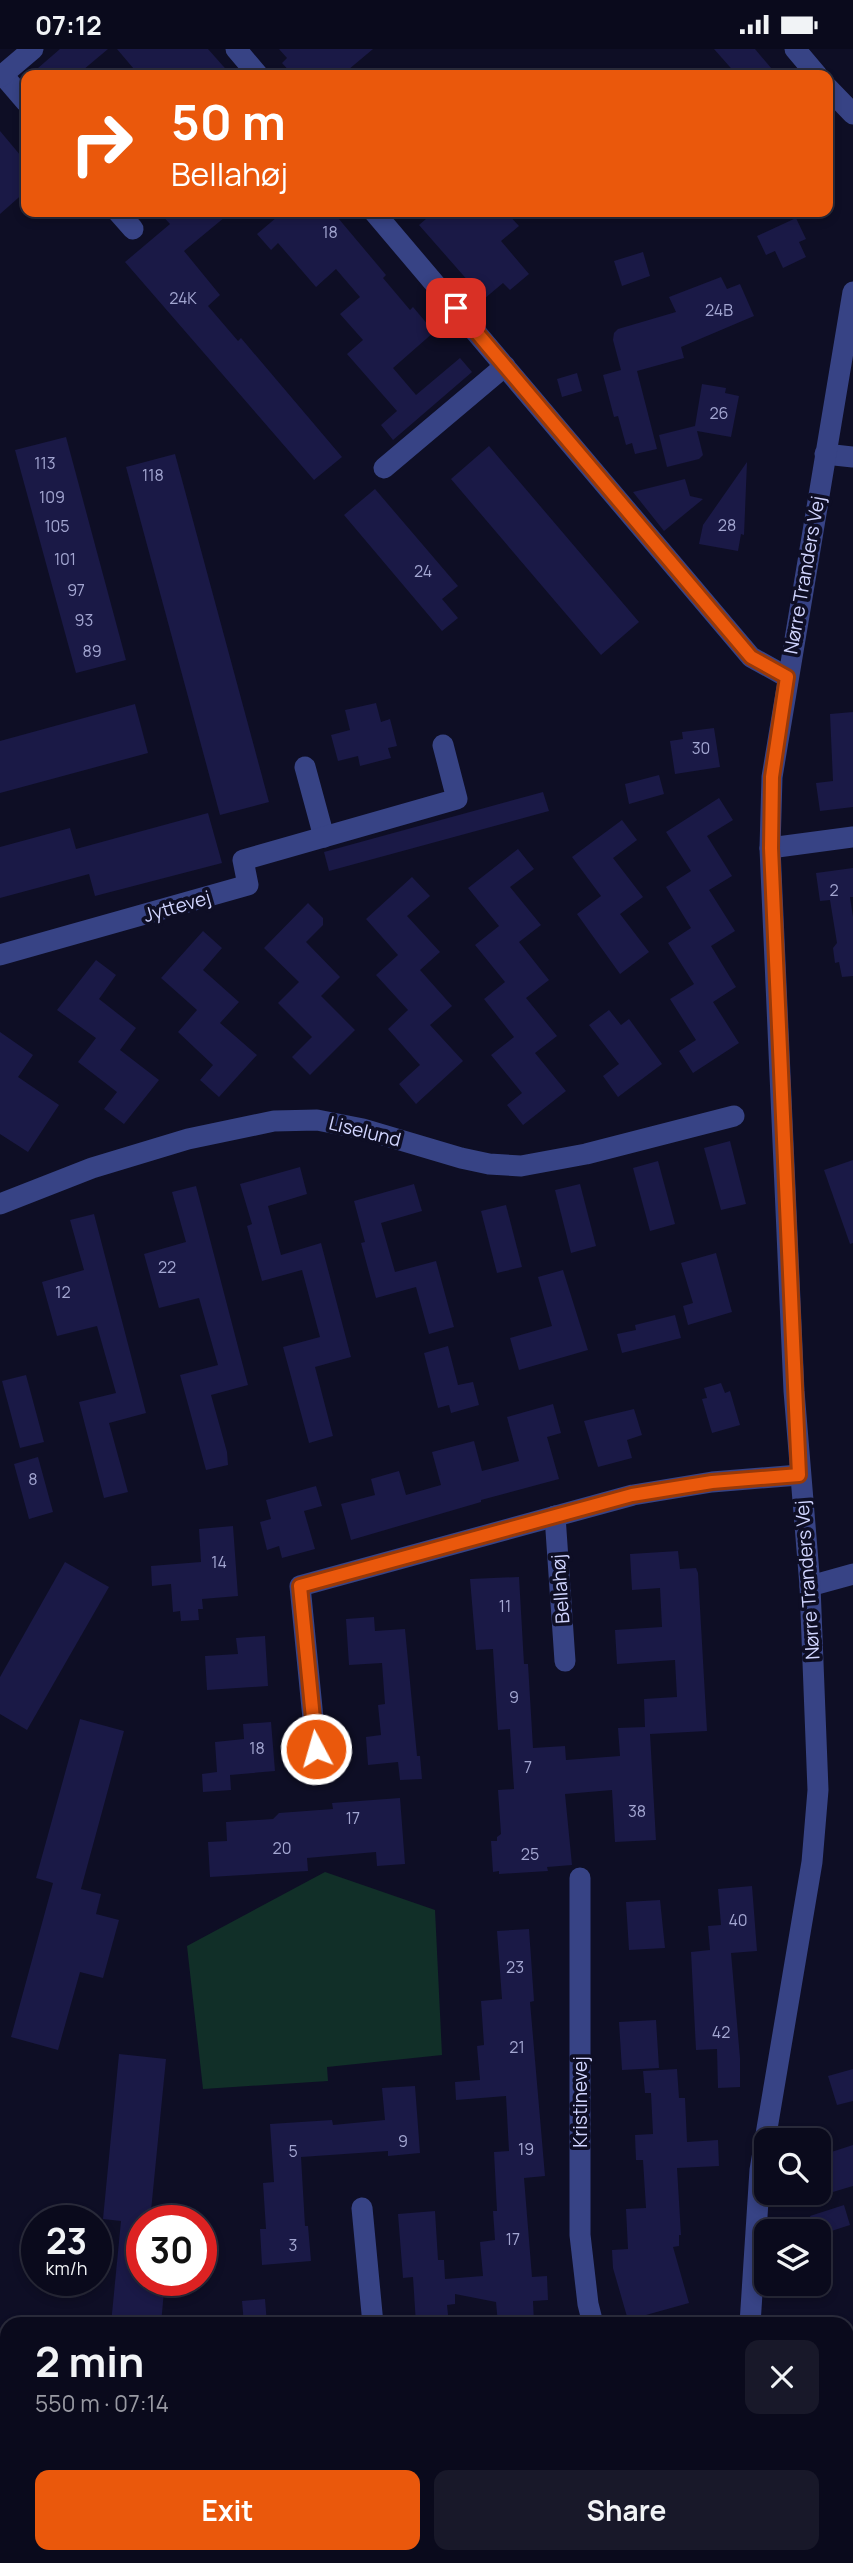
<!DOCTYPE html>
<html lang="en">
<head>
<meta charset="utf-8">
<style>
	:root { --surface:#0a0a1c; --page:#181829; --text:#f1f3f6; --muted:#999aa3; --line:#2a2b3b; --accent:#ea580c }
	body { margin:0; font-family:Manrope,sans-serif; background:var(--page); color:var(--text); height:100vh; display:flex; flex-direction:column; font-size:26px; white-space:nowrap }
	* { box-sizing:border-box; margin:0 }
	p { font-size:23px; color:var(--muted) }
	.icon { flex:none; width:38px; height:38px; fill:none; stroke:currentColor; stroke-width:2; stroke-linecap:round; stroke-linejoin:round }
	.map { position:relative; flex:1; overflow:hidden }
	.side { position:absolute; left:0px; top:2268px; width:854px; height:247px; display:flex; flex-direction:column; background:var(--surface); border-radius:21px 21px 0 0; box-shadow:0 4px 10px #0003,0 0 0 2px var(--line) }
	.side>* { flex:none }
	.hud { position:absolute; left:21px; top:21px; width:812px; height:147px; border-radius:14px; box-shadow:0 4px 10px #0003,0 0 0 2px var(--line); background:#ea580c; color:#fff; overflow:hidden }
	.buttons { position:absolute; left:754px; top:2079px; display:grid; gap:14px }
	.buttons a { display:grid; place-items:center; width:77px; height:77px; border-radius:14px; background:var(--surface); box-shadow:0 4px 10px #0003,0 0 0 2px var(--line); font-size:35px }
	.speed { position:absolute; left:21px; top:2156px; display:flex; gap:14px; font-size:35px; font-weight:700; text-align:center }
	.speed>* { display:grid; place-content:center; width:91px; height:91px; border-radius:50%; background:var(--surface); box-shadow:0 4px 10px #0003,0 0 0 2px var(--line); line-height:1 }
	.speed small { font-size:18px; font-weight:400 }
	.speed .limit { border:10px solid #d22; background:#fff; color:#111 }
	.pin { position:absolute; display:grid; place-items:center; width:60px; height:60px; color:#fff; margin:-30px; border-radius:14px; box-shadow:0 4px 10px #0006 }
	.me { position:absolute; width:77px; margin:-38px; rotate:354deg; stroke-linejoin:round; filter:drop-shadow(0 0 5px #0008) }
	.turn { display:flex; align-items:center; gap:24px; height:147px; padding:0 35px; font-size:32px }
	.turn .icon { width:91px; height:91px; stroke-width:2.5 }
	.turn b { display:block; font-size:49px; line-height:60px }
	.round { display:grid; place-items:center; flex:none; width:74px; height:74px; border-radius:14px; background:var(--page) }
	.overview { display:flex; align-items:center; justify-content:space-between; height:119px; padding:0 35px }
	h1 { font-size:42px; font-weight:700; line-height:52px }
	.button { display:flex; gap:14px; margin-top:auto; padding:14px 35px }
	.button a { flex:1; height:80px; border-radius:14px; background:var(--accent); color:#fff; font-size:28px; font-weight:700; line-height:80px; text-align:center }
	.button a+a { background:var(--page); color:var(--text) }
	.status { display:flex; justify-content:space-between; align-items:center; height:49px; padding:0 35px; background:var(--surface); direction:ltr }
	.status svg { height:19px; fill:currentColor }
	.map>svg:first-child { display:block }
	.green { fill:#112f28 }
	.building { fill:#1a1946 }
	.lines { fill:none; stroke-linecap:round; stroke-linejoin:round }
	.minor { stroke:#374385; stroke-width:21 }
	.route-casing { stroke:#983908; stroke-width:18 }
	.route { stroke:#ea580c; stroke-width:12 }
	.labels { text-anchor:middle; stroke-width:7; stroke-linejoin:round; paint-order:stroke }
	.number-label { font-size:16px; fill:#a3a6d1 }
	.street-label { font-size:19px; fill:#d1d5ff; stroke:#0e0e25 }
</style>
</head>
<body>
<div class="status"><b>07:12</b><svg viewBox="0 0 49 12"><path d="M0 12V9h3v3zM5 12V6h3v6zM10 12V3h3v9zM15 12V0h3v12zM26 1h20v11H26zM47 4h2v5h-2z"/></svg></div>
<div class="map">
<svg width="853" height="2514" viewBox="0 0 853 2514">
	<rect width="100%" height="100%" fill="#0e0e25"/>
	<path class="green" d="M325 1823 435 1861 442 2006 327 2018 328 2032 203 2040 187 1897Z"/>
	<g class="building">
		<path d="M60 0H108L77 26H30Z"/>
		<path d="M117 0H208L231 26H139Z"/>
		<path d="M279 0H373L342 26H293L282 14 287 9Z"/>
		<path d="M714 0H755L777 26H737Z"/>
		<path d="M0 82 26 113V142L0 165Z"/>
		<path d="M159 163H231L184 202 220 246 208 257 238 292 241 289 342 408 314 431 125 213 170 175Z"/>
		<path d="M283 163H333L386 226 383 229 410 261 413 258 434 283 393 319 416 346 460 309 472 323 393 391 381 376 397 362 347 305 363 291 340 265 360 248 336 220 316 238 278 194 271 201 257 185Z"/>
		<path d="M434 163H506L519 177 501 192 529 225 510 241 503 234 484 250 419 176Z"/>
		<path d="M796 169 806 190 799 193 806 208 783 219 775 202 766 206 757 187Z"/>
		<path d="M643 203 650 227 622 237 614 212Z"/>
		<path d="M721 228 727 240 740 235 754 267 681 298 684 309 637 322 657 400 635 405 632 394 626 396 618 367 614 368 603 326 621 321 613 291 614 284 618 280 676 263 669 248Z"/>
		<path d="M577 324 582 342 562 348 557 330Z"/>
		<path d="M702 335 726 339 725 344 739 347 731 388 697 382 703 406 699 410 667 418 659 386 695 377Z"/>
		<path d="M66 388 126 611 76 624 15 401Z"/>
		<path d="M489 397 639 573 601 606 451 430Z"/>
		<path d="M175 405 269 753 220 766 126 418Z"/>
		<path d="M747 413 744 486 741 485 738 502 699 495 703 476Z"/>
		<path d="M685 430 690 447 703 450 664 482 633 443Z"/>
		<path d="M375 440 458 537 442 550 458 569 442 582 344 466Z"/>
		<path d="M376 654 381 673 390 670 397 697 388 699 391 709 360 717 358 707 338 712 331 686 350 681 345 661Z"/>
		<path d="M135 655 148 704 0 744V692Z"/>
		<path d="M853 663V758L820 762 816 734 833 732 830 665Z"/>
		<path d="M714 679 720 718 675 725 670 692 683 690 682 683Z"/>
		<path d="M659 726 664 745 629 755 625 735Z"/>
		<path d="M543 743 549 762 329 822 324 803Z"/>
		<path d="M719 749 733 771 707 787 732 827 709 841 735 882 711 897 736 938 713 953 739 994 693 1024 679 1002 696 991 670 950 694 935 668 894 691 879 666 838 691 822 666 783Z"/>
		<path d="M208 764 222 814 95 847 89 825 0 849V798L70 779 76 800Z"/>
		<path d="M622 771 637 791 613 809 643 848 620 865 649 903 620 925 577 865 601 847 572 808Z"/>
		<path d="M518 800 534 820 510 838 541 876 519 893 549 931 526 949 557 987 535 1004 566 1042 523 1076 507 1056 522 1044 491 1006 514 988 484 950 505 933 475 896 499 877 468 839Z"/>
		<path d="M853 819V848H850L853 868V927L842 928 839 913 835 914 833 899 837 894 830 851 820 852 816 824Z"/>
		<path d="M412 828 430 847 407 867 440 903 420 921 452 957 430 976 463 1012 416 1055 399 1035 420 1016 388 980 408 961 376 926 398 906 366 870Z"/>
		<path d="M308 854 323 869V876L306 893 340 928 321 947 355 981 310 1026 292 1008 312 988 278 954 299 933 264 899Z"/>
		<path d="M203 882 222 899 203 921 239 953 220 974 257 1006 219 1048 200 1031 213 1016 178 983 197 961 161 929Z"/>
		<path d="M96 911 116 926 99 950 136 979 120 1001 159 1031 124 1075 104 1060 117 1043 78 1013 96 989 57 961Z"/>
		<path d="M609 961 621 976 629 970 662 1015 618 1048 603 1027 619 1015 589 976Z"/>
		<path d="M0 983 33 1006 18 1028 59 1056 28 1103 0 1085Z"/>
		<path d="M730 1092 746 1155 721 1161 704 1099Z"/>
		<path d="M853 1111V1194L850 1195 824 1121Z"/>
		<path d="M658 1112 675 1175 650 1182 633 1119Z"/>
		<path d="M300 1118 307 1145 268 1157 281 1206 321 1194 351 1308 315 1318 333 1387 309 1394 283 1298 320 1288 302 1221 262 1232 247 1177 252 1175 240 1135Z"/>
		<path d="M414 1135 422 1162 381 1174 395 1223 436 1212 454 1278 429 1285 416 1238 376 1249 361 1194 365 1193 354 1152Z"/>
		<path d="M580 1135 596 1197 571 1204 555 1141Z"/>
		<path d="M196 1137 248 1336 211 1346 227 1403 228 1416 206 1421 180 1326 218 1316 199 1249 159 1259 144 1205 186 1193 172 1143Z"/>
		<path d="M506 1156 522 1218 497 1224 481 1162Z"/>
		<path d="M94 1165 146 1364 109 1374 128 1443 104 1449 79 1353 116 1344 97 1277 57 1287 42 1233 84 1221 70 1171Z"/>
		<path d="M716 1204 732 1263 688 1276 683 1257 693 1254 681 1214Z"/>
		<path d="M563 1221 588 1301 519 1321 510 1289 552 1277 538 1228Z"/>
		<path d="M675 1266 681 1289 622 1304 617 1285 636 1281 635 1276Z"/>
		<path d="M448 1297 458 1336 473 1333 479 1356 451 1364 449 1356 438 1359 424 1304Z"/>
		<path d="M26 1326 44 1393 20 1399 2 1332Z"/>
		<path d="M721 1334 725 1344 730 1342 740 1376 712 1384 702 1350 707 1349 704 1339Z"/>
		<path d="M553 1355 561 1384 547 1388 559 1430 481 1451V1453L351 1491 341 1455 375 1446 371 1430 399 1422 406 1446 441 1436 432 1403 474 1392 482 1422 519 1412 507 1368Z"/>
		<path d="M634 1360 642 1386 627 1391 632 1409 598 1418 584 1372Z"/>
		<path d="M38 1408 53 1463 29 1470 14 1415Z"/>
		<path d="M316 1437 322 1457 304 1462 315 1500 282 1509 279 1497 267 1501 260 1473 271 1470 266 1451Z"/>
		<path d="M233 1477 238 1547 202 1550 203 1560H198L199 1571 181 1572 180 1562 173 1563 171 1535 152 1537 151 1517 201 1513 199 1480Z"/>
		<path d="M678 1502 680 1520 696 1519 698 1524 707 1682 650 1685 656 1791 615 1793 612 1741 565 1745 572 1816 547 1818 548 1822 499 1825V1822L493 1823 491 1792H497V1788L501 1785 498 1741 514 1740 510 1680 498 1681 493 1600 476 1601 470 1530 519 1528 524 1615H528L533 1699 565 1697 566 1711 620 1707 618 1679 645 1678 644 1650 677 1648 675 1611 617 1615 615 1581 662 1578 660 1539 632 1541 630 1505Z"/>
		<path d="M65 1513 109 1538 27 1681 0 1665V1628Z"/>
		<path d="M374 1568 375 1582 405 1580 417 1707H420L422 1730 400 1731 398 1713 368 1716 366 1688 381 1686 378 1656 385 1655 382 1614 349 1616 346 1570Z"/>
		<path d="M265 1587 268 1637 207 1641 205 1607 238 1605 236 1589Z"/>
		<path d="M80 1670 124 1682 81 1840 101 1845 96 1865 119 1871 103 1929 80 1923 58 2001 11 1988 53 1834 36 1829Z"/>
		<path d="M271 1673 275 1722 230 1726 231 1741 203 1743 202 1725 217 1723 215 1693 244 1690 243 1675Z"/>
		<path d="M400 1749 405 1815 377 1817 376 1803 307 1809 308 1822 210 1828 208 1793 227 1792 226 1773 273 1770 279 1764 333 1760 332 1754Z"/>
		<path d="M752 1837 757 1902 731 1904 740 2009V2038L718 2039 717 2000 696 2001 691 1903 710 1901 708 1877 721 1876 718 1840Z"/>
		<path d="M660 1851 665 1899 629 1901 626 1853Z"/>
		<path d="M529 1880 534 1952 530 1953 545 2127 524 2129 532 2228 547 2227 548 2251 533 2252 534 2275H498L496 2253 455 2245V2255L447 2256 449 2275H416L413 2228 403 2229 398 2165 435 2162 438 2211H444L445 2230 483 2227 480 2193 495 2191 493 2162H497L494 2103 509 2102 506 2047 456 2051 455 2033 480 2031 477 1997 484 1996 481 1952 502 1950 497 1882Z"/>
		<path d="M656 1971 659 2019 622 2021 619 1973Z"/>
		<path d="M119 2005 166 2010 150 2172H142V2231H165L161 2275H111L121 2172 103 2170Z"/>
		<path d="M677 2020 679 2049H685L687 2093 718 2091 719 2117 677 2119 681 2186H679V2197L673 2198 689 2254 628 2271 613 2219 612 2201 628 2200 626 2160 646 2159 643 2111H636L635 2086 653 2085 651 2044H645L643 2022Z"/>
		<path d="M853 2020V2052L837 2056 828 2027Z"/>
		<path d="M415 2037 420 2104 388 2107V2102L301 2108 305 2177H308L311 2212 262 2216 260 2180H266L263 2134 274 2133 270 2075 332 2071 333 2076 385 2071 382 2039Z"/>
		<path d="M853 2096V2137L826 2145 819 2123V2107Z"/>
		<path d="M844 2156 850 2176 819 2186V2182H815L810 2167Z"/>
		<path d="M265 2250 267 2275H244L242 2252Z"/>
	</g>
	<g class="lines">
		<g class="minor">
			<path d="M236 0 258 26"/>
			<path d="M795 0 817 26"/>
			<path d="M3 26 26 53"/>
			<path d="M0 28 33 0"/>
			<path d="M828 39 853 65"/>
			<path d="M118 163 133 180"/>
			<path d="M374 163 751 608 787 628"/>
			<path d="M825 405 853 408"/>
			<path d="M384 419 505 317"/>
			<path d="M305 718 324 788"/>
			<path d="M770 799 853 788"/>
			<path d="M0 906 248 836 243 811 457 750 443 696"/>
			<path d="M0 1155 92 1119 188 1090 274 1072 317 1071 363 1080 461 1109 489 1115 521 1117 586 1105 734 1067"/>
			<path d="M555 1467 565 1612"/>
			<path d="M810 1537 853 1525"/>
			<path d="M316 1700 300 1537 633 1446 712 1433 799 1426"/>
			<path d="M580 1829V2186L588 2255 593 2275"/>
			<path d="M362 2159 373 2275"/>
			<path d="M750 2275 760 2121 812 1813 818 1741 810 1537 794 1342 770 799 772 728 853 243"/>
			<path d="M847 2322 853 2319"/>
			<path d="M0 2481 7 2479"/>
			<path d="M600 2508 601 2514"/>
			<path d="M756 2508V2514"/>
		</g>
	</g>
	<g class="lines">
		<defs>
			<path id="route" d="M316 1700 300 1537 632 1446 712 1433 799 1426 771 799 772 728 787 628 751 608 456 259"/>
		</defs>
		<use href="#route" class="route-casing"/>
		<use href="#route" class="route"/>
	</g>
	<g class="labels">
		<g class="number-label">
			<text x="330" y="189">18</text>
			<text x="183" y="255">24K</text>
			<text x="719" y="267">24B</text>
			<text x="719" y="370">26</text>
			<text x="45" y="420">113</text>
			<text x="153" y="432">118</text>
			<text x="52" y="454">109</text>
			<text x="727" y="482">28</text>
			<text x="57" y="483">105</text>
			<text x="65" y="516">101</text>
			<text x="423" y="528">24</text>
			<text x="76" y="547">97</text>
			<text x="84" y="577">93</text>
			<text x="92" y="608">89</text>
			<text x="701" y="705">30</text>
			<text x="834" y="847">2</text>
			<text x="167" y="1224">22</text>
			<text x="63" y="1249">12</text>
			<text x="33" y="1436">8</text>
			<text x="219" y="1519">14</text>
			<text x="505" y="1563">11</text>
			<text x="514" y="1654">9</text>
			<text x="257" y="1705">18</text>
			<text x="528" y="1724">7</text>
			<text x="637" y="1768">38</text>
			<text x="353" y="1775">17</text>
			<text x="282" y="1805">20</text>
			<text x="530" y="1811">25</text>
			<text x="738" y="1877">40</text>
			<text x="515" y="1924">23</text>
			<text x="721" y="1989">42</text>
			<text x="517" y="2004">21</text>
			<text x="403" y="2098">9</text>
			<text x="526" y="2106">19</text>
			<text x="293" y="2108">5</text>
			<text x="513" y="2196">17</text>
			<text x="293" y="2202">3</text>
		</g>
		<g class="street-label">
			<text transform="translate(804 526) rotate(-80)" y="7">Nørre Tranders Vej</text>
			<text transform="translate(177 857) rotate(-16)" y="7">Jyttevej</text>
			<text transform="translate(365 1082) rotate(14)" y="7">Liselund</text>
			<text transform="translate(807 1531) rotate(-94)" y="7">Nørre Tranders Vej</text>
			<text transform="translate(560 1540) rotate(-94)" y="7">Bellahøj</text>
			<text transform="translate(580 2053) rotate(-90)" y="7">Kristinevej</text>
		</g>
	</g>
</svg>
<div class="buttons">
<a><svg class="icon" aria-label="search" viewBox="0 0 24 24"><circle cx="10" cy="10" r="6"/><path d="M15 15l6 6"/></svg></a>
<a><svg class="icon" aria-label="layers" viewBox="0 0 24 24"><path d="M12 4l9 5-9 5-9-5zM3 14l9 5 9-5"/></svg></a>
</div>
<div class="speed"><div>23<small>km/h</small></div><div class="limit">30</div></div>
<div class="pin" style="left:456px;top:259px;background:#d93025"><svg class="icon" aria-label="arrive" viewBox="0 0 24 24"><path d="M6 21V4h12l-3 4 3 4H6"/></svg></div>
<svg class="me" style="left:316px;top:1700px" viewBox="-20 -20 40 40"><circle r="17" fill="#ea580c" stroke="#fff" stroke-width="3"/><path d="M0-11L8 9 0 5-8 9z" fill="#fff"/></svg>
<div class="hud">
<div class="turn"><svg class="icon" aria-label="right" viewBox="0 0 24 24"><path d="M7 20v-9h11M14 6l5 5-5 5"/></svg><div><b>50 m</b>Bellahøj</div></div>
</div>
<section class="side">
<div class="overview"><div><h1>2 min</h1><p>550 m · 07:14</p></div><a class="round"><svg class="icon" aria-label="close" viewBox="0 0 24 24"><path d="M6 6l12 12M18 6L6 18"/></svg></a></div>
<div class="button"><a>Exit</a><a>Share</a></div>
</section>
</div>
</body>
</html>
